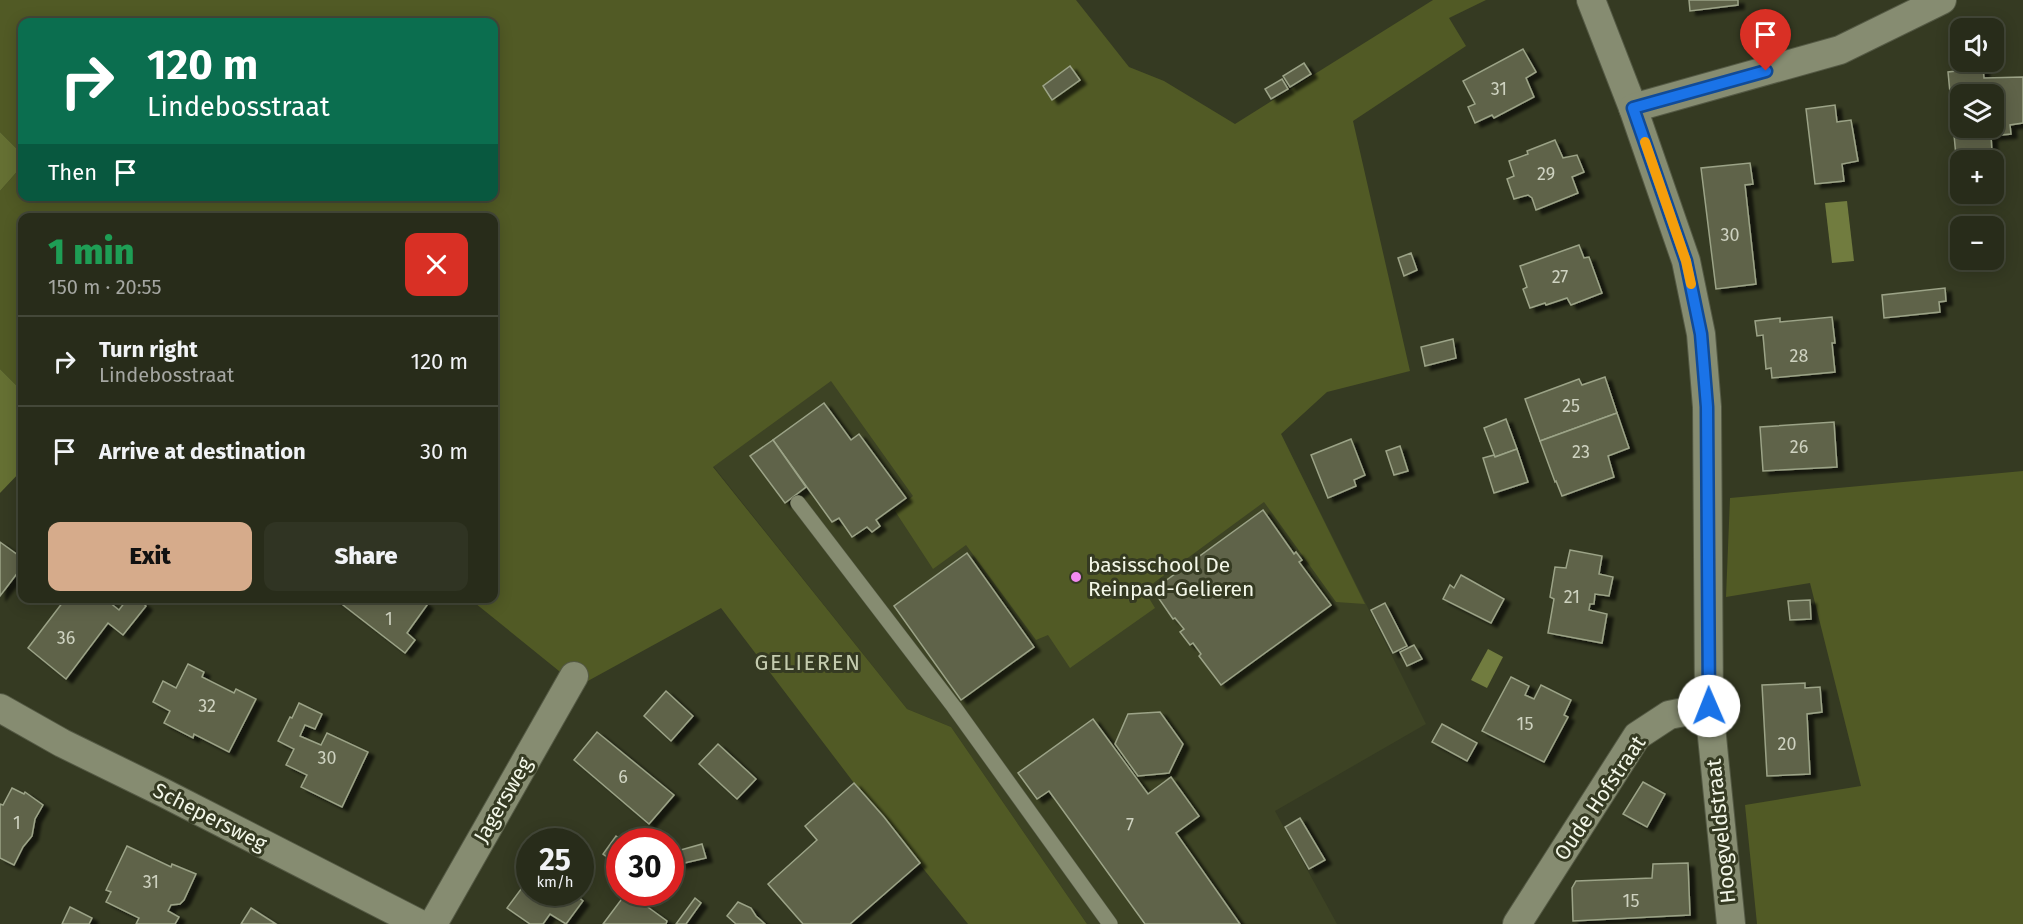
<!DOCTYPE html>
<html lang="en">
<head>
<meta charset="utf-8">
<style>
	:root { --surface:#282c1a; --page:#303423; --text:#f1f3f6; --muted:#a5a7a2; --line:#444839; --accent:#d6ab8b }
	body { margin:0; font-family:"Fira Sans",sans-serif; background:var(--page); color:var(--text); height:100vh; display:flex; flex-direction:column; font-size:22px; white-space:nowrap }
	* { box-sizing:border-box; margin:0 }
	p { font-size:20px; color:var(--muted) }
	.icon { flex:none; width:33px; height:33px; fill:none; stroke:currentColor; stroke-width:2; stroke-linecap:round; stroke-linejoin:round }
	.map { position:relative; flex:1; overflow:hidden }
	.drawer { position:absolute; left:18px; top:213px; width:480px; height:390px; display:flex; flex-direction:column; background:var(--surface); border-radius:12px; box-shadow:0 3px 15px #0003,0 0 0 2px var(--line) }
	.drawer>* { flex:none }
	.top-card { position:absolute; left:18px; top:18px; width:480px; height:183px; border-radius:12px; box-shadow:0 3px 15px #0003,0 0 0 2px var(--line); background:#0b6e4f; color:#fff; overflow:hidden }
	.tools { position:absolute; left:1950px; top:18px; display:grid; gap:12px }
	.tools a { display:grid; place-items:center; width:54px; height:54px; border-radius:12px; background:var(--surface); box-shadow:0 3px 15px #0003,0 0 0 2px var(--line); font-size:30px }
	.speed { position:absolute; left:516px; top:828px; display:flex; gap:12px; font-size:30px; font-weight:700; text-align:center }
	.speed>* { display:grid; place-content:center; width:78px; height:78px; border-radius:50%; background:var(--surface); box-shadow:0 3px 15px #0003,0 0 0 2px var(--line); line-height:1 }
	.speed small { font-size:15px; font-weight:400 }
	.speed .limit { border:9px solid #d22; background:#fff; color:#111 }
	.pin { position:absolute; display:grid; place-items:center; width:51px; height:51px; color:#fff; margin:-62px -26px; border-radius:50% 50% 50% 0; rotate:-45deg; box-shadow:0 0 6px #0007 }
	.pin .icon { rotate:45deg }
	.me { position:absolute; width:66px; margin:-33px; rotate:359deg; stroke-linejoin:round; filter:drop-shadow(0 0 4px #0008) }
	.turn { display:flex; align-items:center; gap:21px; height:126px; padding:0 30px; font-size:27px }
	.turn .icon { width:78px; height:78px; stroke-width:2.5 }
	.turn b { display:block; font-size:42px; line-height:51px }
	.then { display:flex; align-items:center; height:57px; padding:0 30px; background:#0003; gap:12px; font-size:22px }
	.round { display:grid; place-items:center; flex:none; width:63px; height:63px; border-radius:12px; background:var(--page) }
	.overview { display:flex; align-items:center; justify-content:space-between; height:102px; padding:0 30px }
	h1 { font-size:36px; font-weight:800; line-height:45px; color:#1e9e55 }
	.primary-button { display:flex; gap:12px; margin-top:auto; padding:12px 30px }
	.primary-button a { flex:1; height:69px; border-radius:12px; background:var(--accent); color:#111; font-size:24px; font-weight:800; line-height:69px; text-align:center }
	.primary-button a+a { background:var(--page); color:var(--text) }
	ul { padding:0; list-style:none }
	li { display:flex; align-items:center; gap:18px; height:90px; padding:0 30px; border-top:2px solid var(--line) }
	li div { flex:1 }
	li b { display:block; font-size:22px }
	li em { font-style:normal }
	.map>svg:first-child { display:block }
	.built { fill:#3d4324 }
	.green { fill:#515a25 }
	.forest { fill:#657033 }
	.water { fill:#717c3f }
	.building { fill:#5e644a; stroke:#9ca387; stroke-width:1.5; fill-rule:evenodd; filter:url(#shadow) }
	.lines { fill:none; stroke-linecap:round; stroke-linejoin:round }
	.lane-casing { stroke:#545944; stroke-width:16 }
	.street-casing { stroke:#545944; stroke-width:30 }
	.lane { stroke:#868c71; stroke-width:15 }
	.street { stroke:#868c71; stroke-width:28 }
	.route-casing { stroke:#114b97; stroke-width:15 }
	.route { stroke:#1a73e8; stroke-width:10 }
	.slow { stroke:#f59e0b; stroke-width:10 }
	.poi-dot { fill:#f38af1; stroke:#353a22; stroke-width:2 }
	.labels { text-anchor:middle; stroke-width:6; stroke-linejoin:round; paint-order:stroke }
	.number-label { font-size:18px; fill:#ced2c0 }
	.poi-label { font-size:21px; fill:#f3f7e8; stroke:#353a22; text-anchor:start }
	.street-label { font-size:21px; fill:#f3f7e8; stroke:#353a22 }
	.neighbourhood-label { font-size:22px; letter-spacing:1.5px; fill:#c4cbae; stroke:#353a22 }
</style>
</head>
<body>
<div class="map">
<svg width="2023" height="924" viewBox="0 0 2023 924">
	<defs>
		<filter id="shadow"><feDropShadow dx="6" dy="4" stdDeviation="1.5" flood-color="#0009"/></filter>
	</defs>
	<rect width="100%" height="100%" fill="#353a22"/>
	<path class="built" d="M901 250 1281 434 1426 724 1275 811 1337 924H1087L951 727 907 709 690 437Z"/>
	<g class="green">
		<path d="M0 0H1076L1129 67 1164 81 1235 124 1433 0H1486L1449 18 1466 46 1353 121 1410 371 1327 392 1281 434 1365 604 1336 602 1264 502 1144 590 1155 608 1070 668 1048 635 1036 640 966 545 933 569 895 511 913 496 831 381 713 467 907 709 951 727 1087 924H968L854 783 721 608 586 682 559 671 470 599 494 598V218H22V391L0 369V191L22 166V196H494V22H22V154L0 132Z"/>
		<path d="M2023 471V924H1757L1745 805 1861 786 1810 583 1726 597 1730 498Z"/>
	</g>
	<g class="forest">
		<path d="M0 132 22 154V166L0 191Z"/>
		<path d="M0 369 22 391V470L0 493Z"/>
	</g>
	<g class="water">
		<path d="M1847 201 1854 261 1832 263 1825 203Z"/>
		<path d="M1488 649 1503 657 1487 688 1471 680Z"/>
	</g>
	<g class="building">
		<path d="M1689 0H1738V5L1690 11Z"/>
		<path d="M1523 49 1536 72 1526 78 1534 97 1494 118 1492 115 1475 123 1468 107 1475 104 1463 81Z"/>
		<path d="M1304 63 1311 74 1290 87 1283 76Z"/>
		<path d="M1070 66 1080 80 1052 100 1043 86Z"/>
		<path d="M1983 68 1984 78 2023 77V123L2010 125 2011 134 1991 136 1992 152 1956 156 1948 72ZM1960 94H1994V128H1960Z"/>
		<path d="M1282 79 1288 89 1271 99 1265 89Z"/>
		<path d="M1835 105 1837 122 1851 120 1858 161 1842 164 1844 181 1815 184 1806 109Z"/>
		<path d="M1555 140 1563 158 1577 155 1584 172 1572 177 1578 193 1536 210 1532 198 1528 195 1514 199 1507 179 1514 176 1509 161 1528 154 1527 151Z"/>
		<path d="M1750 163 1753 184 1745 185 1756 284 1716 289 1701 168Z"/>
		<path d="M1579 245 1584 258 1589 257 1602 293 1571 305 1567 298 1546 305 1545 303 1530 308 1523 289 1527 287 1520 266Z"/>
		<path d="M1411 253 1417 270 1404 276 1398 258Z"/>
		<path d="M1945 288 1946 301 1939 302 1940 312 1884 318 1882 295Z"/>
		<path d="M1832 317 1835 343H1832L1835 372 1772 378 1771 368 1766 369 1763 335 1757 336 1755 321 1780 318V322Z"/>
		<path d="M1453 339 1456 358 1425 366 1421 347Z"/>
		<path d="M1605 377 1617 413 1540 441 1525 399 1579 379 1582 385Z"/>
		<path d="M824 403 851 440 859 434 906 498 876 520 880 526 872 532 867 527 852 537 839 518 832 522 773 440Z"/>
		<path d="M1617 413 1629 448 1608 456 1614 477 1562 496 1556 481 1555 482 1540 441Z"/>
		<path d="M1506 419 1517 449 1495 457 1484 428Z"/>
		<path d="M1834 422 1837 467 1763 471 1760 427Z"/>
		<path d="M1351 439 1365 475 1354 480 1356 486 1328 498 1311 455Z"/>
		<path d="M773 440 806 487 785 503 750 456Z"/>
		<path d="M1400 446 1408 471 1394 475 1386 451Z"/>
		<path d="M1517 449 1528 482 1494 493 1483 458 1494 455 1495 457Z"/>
		<path d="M1263 510 1294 554 1296 552 1302 560 1299 562 1331 605 1221 685 1199 656 1201 654 1193 643 1190 645 1180 632 1184 629 1175 618 1173 619 1153 590Z"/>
		<path d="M0 542 22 558V567L0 596Z"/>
		<path d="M1570 550 1602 556 1599 574 1613 577 1609 596 1595 594 1594 604H1590L1589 610 1607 614 1602 643 1548 633 1554 599 1550 597 1555 567 1566 568Z"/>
		<path d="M967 553 1034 647 961 700 894 606Z"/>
		<path d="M1461 575 1504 599 1491 623 1443 599 1450 585 1454 588Z"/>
		<path d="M66 598H76L81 602 83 598H104L119 610 128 598H137L146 606 123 635 108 623 66 679 28 648Z"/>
		<path d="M334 598H419L427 605 407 633 415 640 405 653Z"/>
		<path d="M1810 600 1811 619 1790 620 1788 601Z"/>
		<path d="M1385 603 1407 646 1393 653 1371 610Z"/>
		<path d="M1414 645 1422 659 1407 666 1400 652Z"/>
		<path d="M188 664 204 672 202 677 234 693 236 689 256 699 229 752 194 734 193 738 164 723 170 711 153 702 163 681 176 688Z"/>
		<path d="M1511 677 1529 686 1525 695 1534 699 1541 685 1571 700 1564 715 1568 717 1544 762 1482 731Z"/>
		<path d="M1805 683V688L1820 687 1822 712 1807 714 1810 774 1767 776 1762 685Z"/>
		<path d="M666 691 693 716 671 741 644 716Z"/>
		<path d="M299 703 322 714 315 729 305 725 300 736 321 745 327 733 368 752 342 807 301 787 307 775 286 765 294 749 278 741 290 717 292 718Z"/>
		<path d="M1160 712 1183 744 1169 773 1138 776 1115 744 1128 714Z"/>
		<path d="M1093 719 1148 794 1171 777 1199 816 1176 833 1240 924H1145L1049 791 1037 799 1018 773Z"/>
		<path d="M1442 724 1477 743 1467 761 1432 742Z"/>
		<path d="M597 732 674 795 649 824 574 760Z"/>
		<path d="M718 744 756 779 737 799 699 764Z"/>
		<path d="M1643 782 1665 794 1647 827 1623 814Z"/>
		<path d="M854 783 884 817 920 863 850 924H803L768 884 817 840 805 826Z"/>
		<path d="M12 788 24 794 25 792 43 805 35 819 32 836 23 847 14 865 0 858V804L3 805Z"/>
		<path d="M1300 818 1325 860 1309 869 1285 827Z"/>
		<path d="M616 836 624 842H620V859L616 864 603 854Z"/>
		<path d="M702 844 706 858 680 864 677 851Z"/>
		<path d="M127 846 171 867 172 864 196 874 184 900 180 904 171 905 168 911 179 917 175 924H136L139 918 106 902 111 892 106 890Z"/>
		<path d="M1688 863 1690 915 1573 921 1572 888 1576 881 1652 878 1653 864Z"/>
		<path d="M530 877V892H572L583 901 566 924 550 914 543 924H530L507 908Z"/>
		<path d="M627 892 667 921 666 924H603Z"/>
		<path d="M695 898 701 903 686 924H676Z"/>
		<path d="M738 902 751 908 756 916 765 924H736L727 916Z"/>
		<path d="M70 907 92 918 89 924H62Z"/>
		<path d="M251 908 276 924H241Z"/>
	</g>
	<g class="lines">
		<defs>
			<path id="lane" d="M798 503 954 707 1110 924"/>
			<g id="street">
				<path d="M1591 0 1633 108 1686 261 1701 334 1707 407 1709 707 1731 924"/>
				<path d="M1633 108 1840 50 1942 0"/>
				<path d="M0 708 62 743 162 792 420 924"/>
				<path d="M433 924 574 676"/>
				<path d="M1517 924 1637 736 1669 715 1709 707"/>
			</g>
		</defs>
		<use href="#lane" class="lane-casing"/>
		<use href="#street" class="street-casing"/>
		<use href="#lane" class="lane"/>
		<use href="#street" class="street"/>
	</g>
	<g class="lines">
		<defs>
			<path id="route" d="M1709 706 1707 407 1701 334 1686 261 1633 108 1766 71"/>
		</defs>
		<use href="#route" class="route-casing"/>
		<use href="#route" class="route"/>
		<path class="slow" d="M1645 142 1686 261 1691 284"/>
	</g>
	<circle class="poi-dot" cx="1076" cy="577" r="6"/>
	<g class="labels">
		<g class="number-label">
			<text x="1499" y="95">31</text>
			<text x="1546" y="180">29</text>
			<text x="1730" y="241">30</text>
			<text x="1560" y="283">27</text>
			<text x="1799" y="362">28</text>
			<text x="1571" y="412">25</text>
			<text x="1799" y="453">26</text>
			<text x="1581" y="458">23</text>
			<text x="1572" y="603">21</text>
			<text x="389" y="625">1</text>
			<text x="66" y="644">36</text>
			<text x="207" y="712">32</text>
			<text x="1525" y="730">15</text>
			<text x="1787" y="750">20</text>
			<text x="327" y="764">30</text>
			<text x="623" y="783">6</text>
			<text x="17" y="829">1</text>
			<text x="1130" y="831">7</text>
			<text x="151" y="888">31</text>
			<text x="1631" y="907">15</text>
		</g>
		<g class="poi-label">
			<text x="1088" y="572">basisschool De<tspan x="1088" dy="24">Reinpad-Gelieren</tspan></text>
		</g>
		<g class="street-label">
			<text transform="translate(1600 798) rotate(-56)" y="7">Oude Hofstraat</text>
			<text transform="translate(503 800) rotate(-60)" y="7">Jagersweg</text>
			<text transform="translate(210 817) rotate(27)" y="7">Schepersweg</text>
			<text transform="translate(1721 831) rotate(-96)" y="7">Hoogveldstraat</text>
		</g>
		<g class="neighbourhood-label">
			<text x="808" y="670">GELIEREN</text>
		</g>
	</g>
</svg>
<div class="tools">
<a><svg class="icon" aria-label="sound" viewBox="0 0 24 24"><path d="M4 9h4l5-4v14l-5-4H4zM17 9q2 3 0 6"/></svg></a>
<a><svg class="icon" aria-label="layers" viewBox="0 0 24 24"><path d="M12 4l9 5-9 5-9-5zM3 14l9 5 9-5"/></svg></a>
<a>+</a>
<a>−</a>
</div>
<div class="speed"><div>25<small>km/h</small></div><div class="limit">30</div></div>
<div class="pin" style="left:1766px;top:71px;background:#d93025"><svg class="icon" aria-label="arrive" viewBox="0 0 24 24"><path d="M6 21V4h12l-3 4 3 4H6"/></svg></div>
<svg class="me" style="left:1709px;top:706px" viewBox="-20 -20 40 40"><circle r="19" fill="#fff"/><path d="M0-13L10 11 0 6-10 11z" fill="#1a73e8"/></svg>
<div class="top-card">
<div class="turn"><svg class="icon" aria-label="right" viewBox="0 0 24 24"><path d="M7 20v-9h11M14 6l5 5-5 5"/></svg><div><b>120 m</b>Lindebosstraat</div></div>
<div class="then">Then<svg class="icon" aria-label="arrive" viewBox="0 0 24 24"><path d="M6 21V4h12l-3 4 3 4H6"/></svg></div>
</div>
<section class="drawer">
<div class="overview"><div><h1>1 min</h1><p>150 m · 20:55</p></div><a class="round" style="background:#d93025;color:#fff"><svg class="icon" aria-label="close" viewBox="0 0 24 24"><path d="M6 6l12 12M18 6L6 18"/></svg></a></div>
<ul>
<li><svg class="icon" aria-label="right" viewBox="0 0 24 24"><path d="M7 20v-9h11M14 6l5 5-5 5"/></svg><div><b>Turn right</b><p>Lindebosstraat</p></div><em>120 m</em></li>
<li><svg class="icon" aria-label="arrive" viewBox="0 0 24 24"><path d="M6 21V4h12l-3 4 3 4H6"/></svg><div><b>Arrive at destination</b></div><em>30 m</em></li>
</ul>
<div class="primary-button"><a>Exit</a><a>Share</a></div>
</section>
</div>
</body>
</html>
